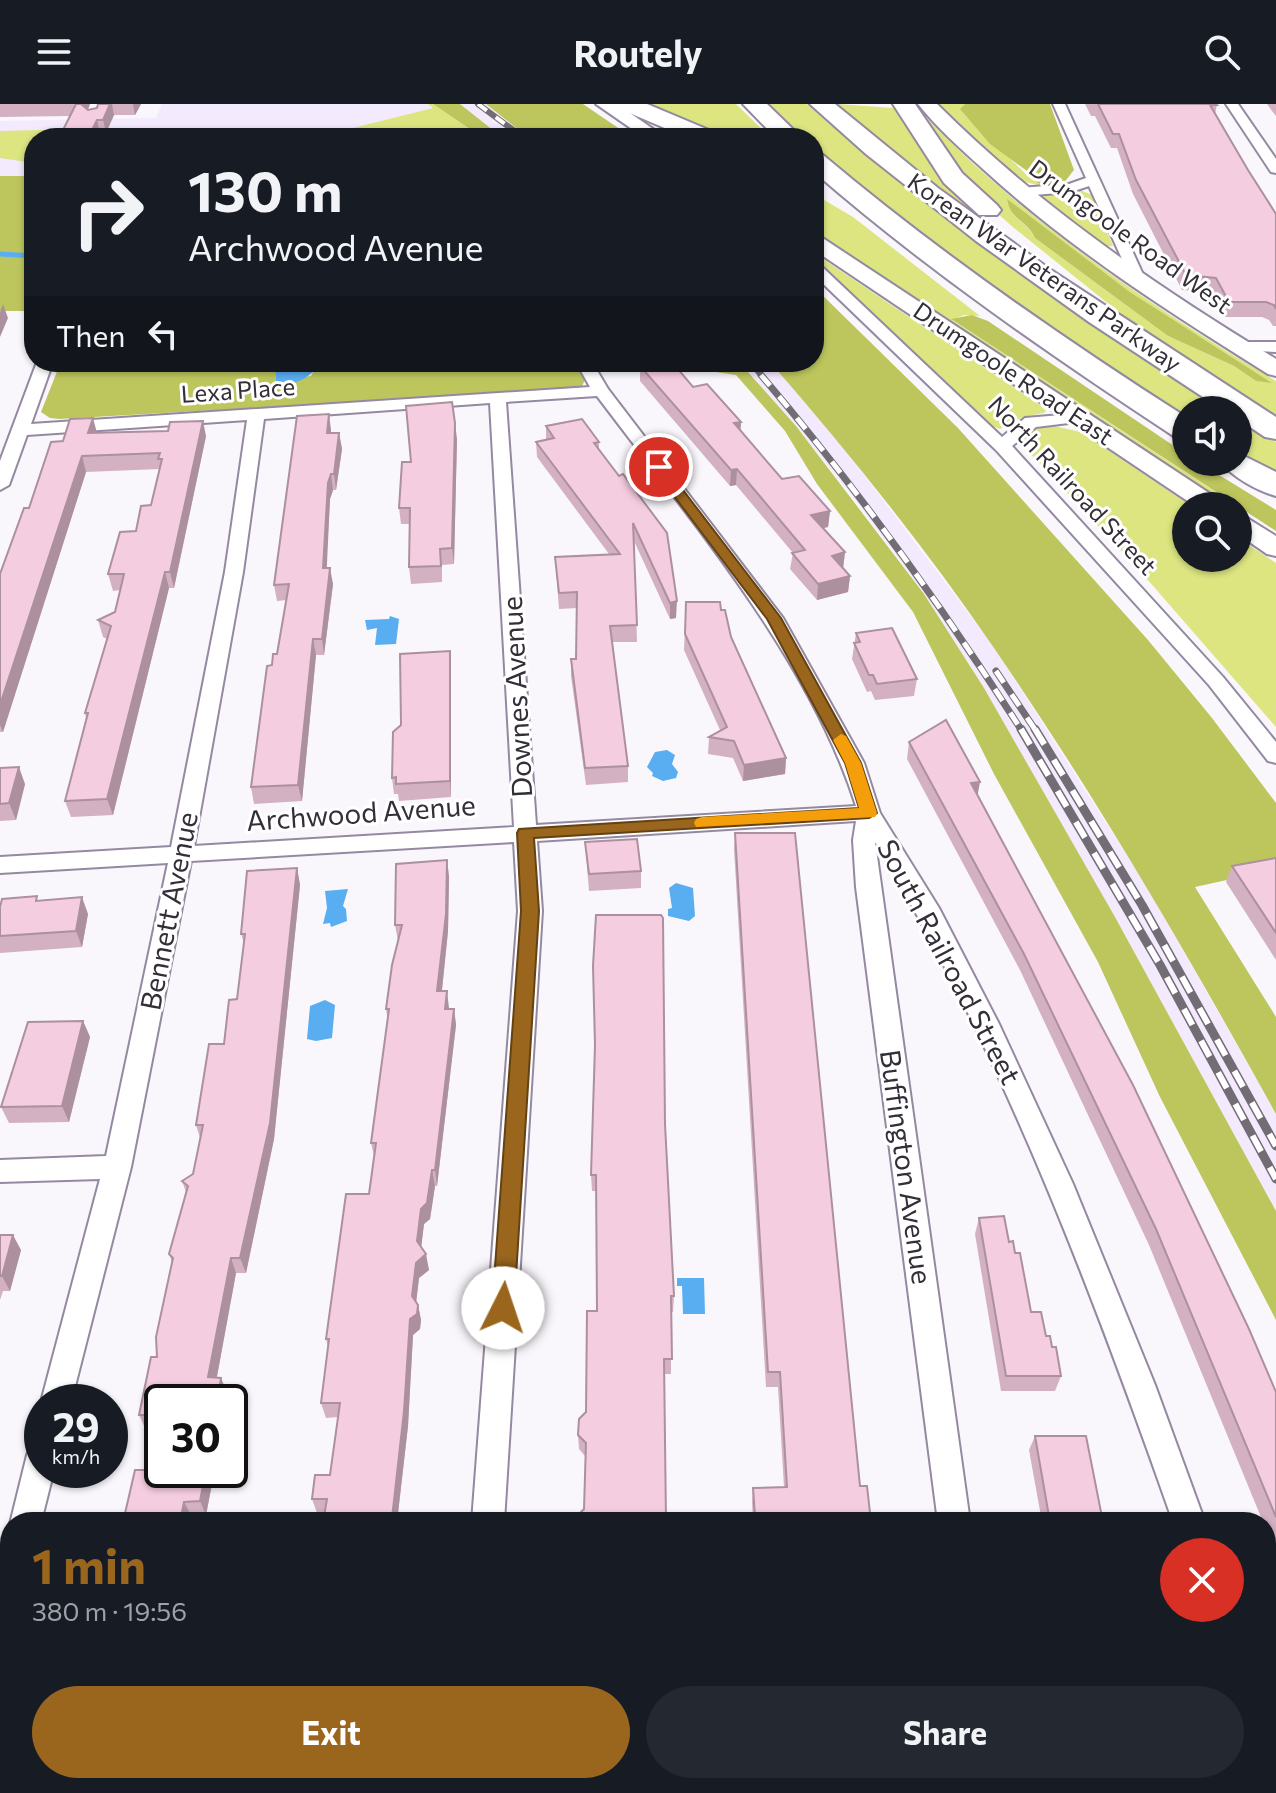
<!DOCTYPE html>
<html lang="en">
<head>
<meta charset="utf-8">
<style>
	:root { --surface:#171b24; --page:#242831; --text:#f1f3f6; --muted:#9ea1a6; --accent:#9a661d }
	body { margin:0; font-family:Commissioner,sans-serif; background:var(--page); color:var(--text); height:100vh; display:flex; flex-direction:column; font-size:30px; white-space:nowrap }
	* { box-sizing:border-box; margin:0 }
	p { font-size:26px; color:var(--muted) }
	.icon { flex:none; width:44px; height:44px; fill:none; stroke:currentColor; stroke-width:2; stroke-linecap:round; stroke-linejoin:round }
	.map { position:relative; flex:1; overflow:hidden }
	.panel { position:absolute; left:0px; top:1408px; width:1276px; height:282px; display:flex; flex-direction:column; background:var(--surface); border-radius:32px 32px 0 0; box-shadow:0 2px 6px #0004 }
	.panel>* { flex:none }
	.top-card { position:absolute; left:24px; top:24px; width:800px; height:244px; border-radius:32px; box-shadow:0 2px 6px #0004; background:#171b24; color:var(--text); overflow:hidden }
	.buttons { position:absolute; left:1172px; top:292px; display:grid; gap:16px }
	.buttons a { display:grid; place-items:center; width:80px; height:80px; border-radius:50%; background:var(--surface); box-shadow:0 2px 6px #0004; font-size:40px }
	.speed { position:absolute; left:24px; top:1280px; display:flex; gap:16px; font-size:40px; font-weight:700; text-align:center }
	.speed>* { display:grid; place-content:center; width:104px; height:104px; border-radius:50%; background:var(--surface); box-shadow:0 2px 6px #0004; line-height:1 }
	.speed small { font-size:20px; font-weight:400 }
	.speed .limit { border:4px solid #111; border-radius:12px; background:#fff; color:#111 }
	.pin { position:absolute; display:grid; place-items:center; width:68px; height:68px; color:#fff; margin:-34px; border:4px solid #fff; border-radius:50%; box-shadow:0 2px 8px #0007 }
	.me { position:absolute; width:88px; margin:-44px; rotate:4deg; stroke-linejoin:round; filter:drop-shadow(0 0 6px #0008) }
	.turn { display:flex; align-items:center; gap:28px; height:168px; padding:0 32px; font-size:36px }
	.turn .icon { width:104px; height:104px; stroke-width:2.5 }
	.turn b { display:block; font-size:56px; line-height:68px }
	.then { display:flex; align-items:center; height:76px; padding:0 32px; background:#0003; gap:16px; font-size:30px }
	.round { display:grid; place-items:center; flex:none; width:84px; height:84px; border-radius:42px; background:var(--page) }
	.summary { display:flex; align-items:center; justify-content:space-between; height:136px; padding:0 32px }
	h1 { font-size:48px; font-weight:700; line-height:60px; color:var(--accent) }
	.button { display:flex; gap:16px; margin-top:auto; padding:16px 32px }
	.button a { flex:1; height:92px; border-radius:48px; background:var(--accent); color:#fff; font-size:32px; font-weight:700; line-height:92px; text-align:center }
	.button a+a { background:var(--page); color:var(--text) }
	header { display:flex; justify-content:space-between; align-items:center; height:104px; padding:0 32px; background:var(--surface); font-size:36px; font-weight:700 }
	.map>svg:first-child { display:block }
	.built { fill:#f3eafd }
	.green { fill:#dce580; fill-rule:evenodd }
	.forest { fill:#bdc65d }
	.water { fill:#59aef2 }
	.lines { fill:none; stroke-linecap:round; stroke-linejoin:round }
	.stream { stroke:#59aef2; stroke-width:5 }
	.minor-casing { stroke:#9489a0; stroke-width:4 }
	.secondary-casing { stroke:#9489a0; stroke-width:4 }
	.motorway-casing { stroke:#9489a0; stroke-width:4 }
	.minor { fill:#fff; fill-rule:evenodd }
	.secondary { fill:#fff; fill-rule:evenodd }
	.motorway { fill:#fff; fill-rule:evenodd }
	.rail-far2-casing { stroke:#726d75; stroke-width:6 }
	.rail-far1-casing { stroke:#726d75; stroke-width:7 }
	.rail-casing { stroke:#726d75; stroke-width:9 }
	.rail-far2 { stroke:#fff; stroke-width:4; stroke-dasharray:11; stroke-linecap:butt }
	.rail-far1 { stroke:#fff; stroke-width:5; stroke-dasharray:14; stroke-linecap:butt }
	.rail { stroke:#fff; stroke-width:6; stroke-dasharray:18; stroke-linecap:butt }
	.wall { fill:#d3b0c2 }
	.shaded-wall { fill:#ac909e }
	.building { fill:#f5cde1; stroke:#ac909e; stroke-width:2 }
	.route { fill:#9a661d; stroke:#644213; stroke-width:2 }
	.slow { fill:#f59e0b }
	.labels { text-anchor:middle; stroke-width:6; stroke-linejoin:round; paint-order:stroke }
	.far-street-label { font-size:24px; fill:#332e37; stroke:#fff }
	.street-label { font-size:28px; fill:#332e37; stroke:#fff }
</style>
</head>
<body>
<header><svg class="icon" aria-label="menu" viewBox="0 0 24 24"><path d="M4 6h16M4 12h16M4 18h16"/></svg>Routely<svg class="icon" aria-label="search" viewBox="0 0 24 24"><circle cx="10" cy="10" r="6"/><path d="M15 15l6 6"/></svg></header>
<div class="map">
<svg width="1276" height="1689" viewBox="0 0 1276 1689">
	<rect width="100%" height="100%" fill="#faf7fc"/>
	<g class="built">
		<path d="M162 0H433L483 34H34V72H0V17L156 14Z"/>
		<path d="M460 0H486L529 34H503Z"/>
		<path d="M739 258H770L840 339 994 543 1149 786 1276 1010V1107L1115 813 984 584 924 490 856 397 796 322Z"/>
	</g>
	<g class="green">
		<path d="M428 0H433L483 34H313L433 4Z"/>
		<path d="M634 0H736L771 34H716Z"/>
		<path d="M764 0H807C938 114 1078 213 1225 306H1186V317C1059 233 929 149 814 48V34H799Z"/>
		<path d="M838 0 893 4 891 0H896L959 90 986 115 981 116 891 47Z"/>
		<path d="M913 0C1018 112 1145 199 1276 277V312L1141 226 1014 124 964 80ZM1007 96 1130 188 1270 278 1256 277 1234 262 1168 232 1035 134C1028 118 1010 115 1007 96Z"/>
		<path d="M937 0H965L961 5 965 11 1029 73 1045 83 1018 76Z"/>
		<path d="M80 25 76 34H34V59L0 54V27Z"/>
		<path d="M1080 86 1092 91 1113 142H1103L1041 93Z"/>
		<path d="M814 90 853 113 980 212 964 211 952 216 1237 402H1229L814 128Z"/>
		<path d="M814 149 1040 301 1046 307 1044 309 1023 313 1000 325 986 320 814 154Z"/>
		<path d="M1238 314 1276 338V372L1238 349Z"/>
		<path d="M1054 322 1081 328 1191 402H1186V454H1238V434L1276 459V623L1140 467 1028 347 1023 339C1027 325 1041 323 1054 322Z"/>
	</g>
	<g class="forest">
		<path d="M433 0H460L503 34H483Z"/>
		<path d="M486 0H583L633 34H529Z"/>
		<path d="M965 0H1050L1074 66 1063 80 1045 83 1033 76 1027 67 990 40 960 5Z"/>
		<rect x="0" y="72" width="34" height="135"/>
		<path d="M1007 95 1130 188 1272 279 1256 277 1234 262 1168 232 1035 134C1028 117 1009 115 1007 95Z"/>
		<path d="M814 183 958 324 1148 536 1212 614 1276 699V765L1195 783 1276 913V1010C1188 851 1097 694 994 544 926 444 849 349 770 258H814Z"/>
		<path d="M972 211 988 217 1186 350V358H1198L1276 406V427L951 215Z"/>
		<path d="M281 258 275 267 276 277 311 272 318 258H575L585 276 581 284 564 286 59 315 50 314 41 308 60 260Z"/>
		<path d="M677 258H739L796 322 924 490 984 584 1115 813 1276 1107V1216L1160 993 1098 858 994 670 913 508 817 380 785 327 736 271 676 262Z"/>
	</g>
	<g class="water">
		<path d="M281 258H318V262C307 276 293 283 276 277L275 267Z"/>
		<path d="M390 512 399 515 396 540 375 541 377 524 367 526 365 516 389 515Z"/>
		<path d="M667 646 675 651 672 660 678 668 676 674 663 677 652 672 653 669 647 663 655 648Z"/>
		<path d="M676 779 693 784 695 812 689 817 668 812V805L672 804 669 784Z"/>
		<path d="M348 785 343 802 346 805 347 817 331 823 330 819 323 820 327 804 325 787Z"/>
		<path d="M325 896 335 901 332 934 316 937 307 935 310 902Z"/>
		<path d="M677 1174H704L705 1210H683L682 1182H677Z"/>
	</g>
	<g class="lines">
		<path class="stream" d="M0 150 34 152"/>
		<defs>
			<g id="minor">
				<path d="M1053 0H1065L1146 177 1144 180H1134L1132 177 1089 82 1071 88 1021 92 1014 88 1021 84 1069 80 1086 74Z"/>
				<path d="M1226 0H1238L1276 55V69L1271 68Z"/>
				<path d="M814 159 819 160 1002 333 1025 314 1085 309 1087 313 1085 317 1036 323 1012 342 1223 573 1276 638V659L1268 657 1209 581 996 346 814 171Z"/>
				<path d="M1240 238H1276V248L1234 246V240Z"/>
				<path d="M37 258H53L31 320 590 283 576 258H592L608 285 783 514 864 659 880 709 939 804 999 920 1073 1080 1155 1281 1205 1418H1173C1091 1185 1003 950 875 738L970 1418H938L856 783 853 736 856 717 537 737 542 807 504 1418H472L518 807 514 738 191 757 131 1063 71 1298H42V1301L41 1298 100 1075 0 1078V1056L106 1052 168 759 0 769V753L171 743 225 468 247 316 27 331 9 381 0 386V357ZM597 292C690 416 809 553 856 702L536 721 506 298ZM490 299 514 723 194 742 243 468 264 315Z"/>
				<path d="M42 1336V1366H54L41 1418 10 1420 27 1351 31 1341Z"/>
				<path d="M10 1458V1525L0 1530V1462Z"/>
				<path d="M1266 1626 1276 1631V1689L1263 1687 1261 1680H1266Z"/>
				<rect x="452" y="1680" width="36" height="9"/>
				<path d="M971 1680H1007L1008 1689H972Z"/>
			</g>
			<g id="secondary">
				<path d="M596 0H617L666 34H645Z"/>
				<path d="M918 0H937C1038 101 1154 181 1276 255V272L1268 270C1169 208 1070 145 983 65 961 45 937 24 918 0Z"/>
				<path d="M814 131 821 133 1221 397 1225 402H1195L814 146Z"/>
				<path d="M1238 411 1247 414 1276 432V452L1267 450 1238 430Z"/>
			</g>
			<g id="motorway">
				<path d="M617 0H647L716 29 720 34H688L620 5Z"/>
				<path d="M743 0H767L802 34H776Z"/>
				<path d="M810 0H835L938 84 1051 166 1276 313V335L1265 333 1238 315V306H1223L1206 295 1089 218 976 137 866 50Z"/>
				<path d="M893 0H915L962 69 997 101 1001 106 997 111H979L944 79Z"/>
				<path d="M814 49 823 51C937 147 1059 232 1186 313V335L1175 333C1050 251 927 166 814 68Z"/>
				<path d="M1238 349 1276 368V392C1258 387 1232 373 1221 358H1238Z"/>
			</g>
		</defs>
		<use href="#minor" class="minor-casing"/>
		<use href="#secondary" class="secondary-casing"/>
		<use href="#motorway" class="motorway-casing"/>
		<use href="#minor" class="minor"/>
		<use href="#secondary" class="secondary"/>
		<use href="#motorway" class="motorway"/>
		<defs>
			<g id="rail-far2">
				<path d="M478 0 524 34"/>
				<path d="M750 258 763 273"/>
			</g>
			<g id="rail-far1">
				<path d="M761 271C857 384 942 502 1022 627"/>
				<path d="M996 567 1036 627"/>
			</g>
			<g id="rail">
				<path d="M1021 625 1160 861 1276 1075"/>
				<path d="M1035 625 1142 801 1276 1042"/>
			</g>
		</defs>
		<use href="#rail-far2" class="rail-far2-casing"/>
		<use href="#rail-far1" class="rail-far1-casing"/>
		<use href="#rail" class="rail-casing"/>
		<use href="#rail-far2" class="rail-far2"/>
		<use href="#rail-far1" class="rail-far1"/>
		<use href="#rail" class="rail"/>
	</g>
	<g class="wall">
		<path d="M0 0H90L88 6 97 4 98 0H141L135 11H114L106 29H100L70 12 0 13Z"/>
		<path d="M1085 0H1216L1217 1 1215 10 1248 66 1276 110V222H1273L1269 216 1262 213H1225L1212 188 1182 186 1133 90 1117 44H1111L1095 12H1091Z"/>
		<path d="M1267 0H1276V12L1272 7Z"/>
		<path d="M640 262 693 283 741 318 740 327 782 375 830 407 828 423 823 424 845 448 843 464 850 472 848 488 817 496 790 465 793 449 736 381 730 382 640 277Z"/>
		<path d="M546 322 599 338V346L619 372 676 514 670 515 634 437 637 538H612L628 662V678L586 681 571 572V555H576L577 504 559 505 555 453 609 450 537 353 536 338 546 335Z"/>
		<path d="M331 326V329H339L342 345 336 386H333L330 395 326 464 333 480 324 551H316L302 697 254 700 251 683 272 561 277 550 287 496 277 497 274 481Z"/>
		<path d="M97 329 206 332 174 484H169L113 711 71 713 65 697 86 614 85 609 107 535 103 533 98 516 115 508 120 486 113 487 108 470 151 401 160 365 86 368 3 628H0V470L29 404 63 337Z"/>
		<path d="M457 335 454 460 442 461V478L411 480 409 463 410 420H401L399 404 411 358Z"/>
		<path d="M686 498 721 506 731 533 786 654 785 670 743 677 733 654 708 650 709 633 720 626 684 546Z"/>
		<path d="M856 529 917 575 914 592 875 596 871 587 867 588 852 555Z"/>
		<path d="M451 564V693L399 697 398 690H394L392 674 401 621Z"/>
		<path d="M909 638 977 691 1276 1288V1449L1266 1425V1418H1263L1149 1141 1020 866 907 655Z"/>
		<path d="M0 664 25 680 16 716 0 717Z"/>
		<path d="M735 729 860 1382 871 1418H753L752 1398 753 1384 784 1383 778 1283H766L734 745Z"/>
		<path d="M585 738 641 767V784L589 787Z"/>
		<path d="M1276 754V856L1226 778 1232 762Z"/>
		<path d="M447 756 449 773 448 827 442 887 449 905H454L456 921 437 1082H435L430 1115 424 1120 421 1143 429 1166 419 1174 416 1198 418 1201 421 1216 420 1225 413 1231 408 1322 397 1418H323L325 1409H317L312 1395 330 1371 338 1313 326 1314 321 1299 328 1243 326 1235 369 1090 374 1052 371 1039 388 917 386 905 398 837 395 821Z"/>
		<path d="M297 764 300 781 274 1035 246 1169H236L217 1273 227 1288 225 1298H162V1326H146L139 1311 157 1253 172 1158 169 1150 186 1088 182 1077 193 1070 200 1034 196 1021 224 940 237 895 244 839 241 830Z"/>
		<path d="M39 797 88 810 82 843 0 849V803Z"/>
		<path d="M83 917 90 933 69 1018 9 1019 1 1003Z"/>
		<path d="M665 1020 674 1192 673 1208H671V1270H664L584 1405 585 1352 579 1345 578 1331 586 1308 597 1207 596 1087H592L591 1071Z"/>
		<path d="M979 1114 1009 1138 1015 1149 1031 1208 1052 1243 1061 1272 1055 1287H1001L975 1130Z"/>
		<path d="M0 1131 21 1146 10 1187H3L0 1196Z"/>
		<path d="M1035 1332 1103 1418H1042L1029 1346Z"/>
		<path d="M207 1366 212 1380 206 1411H191L123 1418Z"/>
	</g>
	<g class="shaded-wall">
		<path d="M81 0H90L84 14Z"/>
		<path d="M110 0H112L114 11 106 29 103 16Z"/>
		<path d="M133 0H141L135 11Z"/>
		<path d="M97 16 100 29 97 34H88Z"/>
		<path d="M3 200 8 214 0 233V208Z"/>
		<path d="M329 310 331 326 330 345 327 329Z"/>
		<path d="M93 314 97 329H88Z"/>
		<path d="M203 317 206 332 174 484 170 468Z"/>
		<path d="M741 318 740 333 734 319Z"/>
		<path d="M455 319 457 335 454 460 452 444Z"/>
		<path d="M339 329 342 345 336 386 334 370Z"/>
		<path d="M82 352 86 368 3 628 0 621V601Z"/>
		<path d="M737 365 736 381 730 382 731 366Z"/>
		<path d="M331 370 333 386 330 395 326 481 323 464 328 379Z"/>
		<path d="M830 407 828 423 810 427 811 411Z"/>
		<path d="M845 448 843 465 832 452Z"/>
		<path d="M330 464 333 480 324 551 322 535Z"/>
		<path d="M165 468 169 484 113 711 107 695Z"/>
		<path d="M850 472 848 488 817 496 818 480Z"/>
		<path d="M677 497 676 514 670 515V499Z"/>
		<path d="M313 535 316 551 302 697 298 681Z"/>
		<path d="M450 547 451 564V693L450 677Z"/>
		<path d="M786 654 785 670 743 677 744 661Z"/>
		<path d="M19 663 25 680 16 716 9 699Z"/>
		<path d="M980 678 977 694 971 679Z"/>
		<path d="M447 756 449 773 448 827 440 904 437 887Z"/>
		<path d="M297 764 300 781 274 1035 246 1169 240 1154Z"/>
		<path d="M82 793 88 810 82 843 76 827Z"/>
		<path d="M447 887 449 904 447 921 445 905Z"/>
		<path d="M454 905 456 921 437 1082 435 1066Z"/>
		<path d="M83 917 90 933 69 1018 62 1002Z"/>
		<path d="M432 1066 435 1082 430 1115 424 1120 420 1153 417 1137 421 1105Z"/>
		<path d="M13 1131 21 1146 10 1187 2 1172Z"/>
		<path d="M426 1150 429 1166 419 1174 415 1208 412 1192 416 1159Z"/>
		<path d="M231 1154 236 1169 214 1288 208 1273Z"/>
		<path d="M418 1201 421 1216 420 1225 413 1231 408 1322 397 1418H394L392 1414 410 1215Z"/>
		<path d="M221 1274 227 1288 225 1298H217Z"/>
		<path d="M207 1366 212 1380 206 1411 200 1397Z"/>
		<path d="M184 1398 191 1411 190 1418H180Z"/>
	</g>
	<g class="building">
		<path d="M76 0H81L88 6 97 4 98 0H110L103 16H97L88 34H59Z"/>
		<path d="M1098 0H1216L1217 1H1210L1248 66 1276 110V205L1274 201 1266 198H1229L1216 174 1186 171 1136 76 1119 30H1113Z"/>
		<path d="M660 258H672L693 283 707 280 741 318 734 319 782 375 799 372 830 407 811 411 845 448 832 452 850 472 818 480 792 449 805 446 737 365 731 366 640 262Z"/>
		<path d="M452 298 455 319 452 444 440 445 441 462 409 463 410 404H399L402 358H411L406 302Z"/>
		<path d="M329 310 327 329H339L334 370H331L328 379 323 464H330L322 535H313L298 681 251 683 267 562 272 561 273 550H277L289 480 274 481 297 312Z"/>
		<path d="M93 314 88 329 168 327 170 318 203 317 170 468H165L107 695 65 697 88 609H85L111 522 98 516 115 508 124 470H108L120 428 136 427 141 402 151 401 162 355H158L160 349 82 352 0 601V470L24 404H29L51 338 63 337 70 315Z"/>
		<path d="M582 315 599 338 594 339 619 372 623 370 667 429 677 497 670 499 633 419 637 521 610 522 628 662 585 664 571 555H576L577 488 559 489 555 453 620 450 536 338 554 334 546 322Z"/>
		<path d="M686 498H720L721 506H725L731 533 786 654 744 661 734 637 709 633 727 623 685 530Z"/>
		<path d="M892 524 917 575 877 580 873 571H869L854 539 860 538 856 529Z"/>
		<path d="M450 547V677L396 680V673L392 674 393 628 401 621 400 550Z"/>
		<path d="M946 616 980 678 971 679 1133 981 1249 1225 1276 1288V1413L1156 1125 1024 850 909 638Z"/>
		<path d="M19 663 9 699 0 700V664Z"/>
		<path d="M735 729H795L860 1382H867L871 1418H776V1412H755L753 1384 787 1383 780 1268H768Z"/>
		<path d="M637 735 641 767 589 770 585 738Z"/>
		<path d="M1276 754V829L1232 762Z"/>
		<path d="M447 756 446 810 437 887H447L445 905H454L435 1066H432L427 1099 421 1105 417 1137 426 1150 416 1159 412 1192 418 1201 417 1210 410 1215 404 1307 392 1414H376L375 1418H323L327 1395H312L315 1371H330L340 1299H321L329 1235H326L346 1090H369L376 1039H371L389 905H386L392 861 402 821H395L396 760Z"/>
		<path d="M297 764 270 1019 240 1154H231L208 1273 221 1274 217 1298H162V1311H139L151 1253H157L156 1233 173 1154 169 1150 188 1082 182 1077 193 1070 203 1021H196L209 940H224L229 896 237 895 245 830H241L247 767Z"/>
		<path d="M37 792 36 797 82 793 76 827 0 832V803L2 795Z"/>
		<path d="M596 811H661L663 814 665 1020 674 1192H671L672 1255H664L666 1418H576V1413L584 1405 586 1339 578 1331 579 1315 586 1308 587 1207H597L596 1071H591L595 941 593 862Z"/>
		<path d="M83 917 62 1002 1 1003 28 918Z"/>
		<path d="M1004 1112 1009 1138 1013 1137 1015 1149H1020L1031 1208H1041L1046 1232H1050L1052 1243H1056L1061 1272H1006L979 1114Z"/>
		<path d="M0 1131H13L2 1172H0Z"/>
		<path d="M1035 1332H1086L1103 1418H1050Z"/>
		<path d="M135 1366H206L200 1397 184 1398 180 1418H123Z"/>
	</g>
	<path class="route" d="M659 359 663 360 781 514 861 659 877 709 869 714 534 734 539 807 514 1204 511 1211 503 1214 495 1211 492 1204 521 807 517 729 519 725 859 704 845 659 767 515 652 363Z"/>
	<path class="slow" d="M841 630 846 632 861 659 877 709 875 713 696 723 694 719 696 715 702 713 859 704 845 659 833 636Z"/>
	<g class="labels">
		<g class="far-street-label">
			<text transform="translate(1130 133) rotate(36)" y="8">Drumgoole Road West</text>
			<text transform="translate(1044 169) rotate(35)" y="8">Korean War Veterans Parkway</text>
			<text transform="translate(1013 270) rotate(34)" y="8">Drumgoole Road East</text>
			<text transform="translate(238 287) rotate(-4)" y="8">Lexa Place</text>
			<text transform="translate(1072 382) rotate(47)" y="8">North Railroad Street</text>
		</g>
		<g class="street-label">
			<text transform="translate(517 593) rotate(-93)" y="10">Downes Avenue</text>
			<text transform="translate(361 709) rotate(-4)" y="10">Archwood Avenue</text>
			<text transform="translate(169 807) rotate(-79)" y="10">Bennett Avenue</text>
			<text transform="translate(949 858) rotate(62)" y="10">South Railroad Street</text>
			<text transform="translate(906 1063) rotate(82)" y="10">Buffington Avenue</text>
		</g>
	</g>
</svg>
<div class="buttons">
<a><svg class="icon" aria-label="sound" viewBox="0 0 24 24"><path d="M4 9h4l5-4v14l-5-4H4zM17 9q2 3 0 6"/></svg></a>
<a><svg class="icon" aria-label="search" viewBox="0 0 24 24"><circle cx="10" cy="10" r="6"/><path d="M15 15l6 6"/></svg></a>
</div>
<div class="speed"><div>29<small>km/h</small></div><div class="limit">30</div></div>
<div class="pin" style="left:659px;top:363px;background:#d93025"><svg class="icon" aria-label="arrive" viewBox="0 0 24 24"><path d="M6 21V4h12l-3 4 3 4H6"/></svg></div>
<svg class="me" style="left:503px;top:1204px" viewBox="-20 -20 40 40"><circle r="19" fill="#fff"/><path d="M0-13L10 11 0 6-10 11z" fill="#9a661d"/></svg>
<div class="top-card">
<div class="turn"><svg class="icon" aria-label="right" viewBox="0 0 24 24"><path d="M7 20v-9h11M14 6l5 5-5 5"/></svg><div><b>130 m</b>Archwood Avenue</div></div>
<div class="then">Then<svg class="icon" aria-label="left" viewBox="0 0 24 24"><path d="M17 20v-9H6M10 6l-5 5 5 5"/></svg></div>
</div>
<section class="panel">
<div class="summary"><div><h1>1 min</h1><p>380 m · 19:56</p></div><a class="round" style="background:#d93025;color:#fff"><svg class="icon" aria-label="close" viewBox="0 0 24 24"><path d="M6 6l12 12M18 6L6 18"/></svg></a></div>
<div class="button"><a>Exit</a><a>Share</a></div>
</section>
</div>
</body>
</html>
